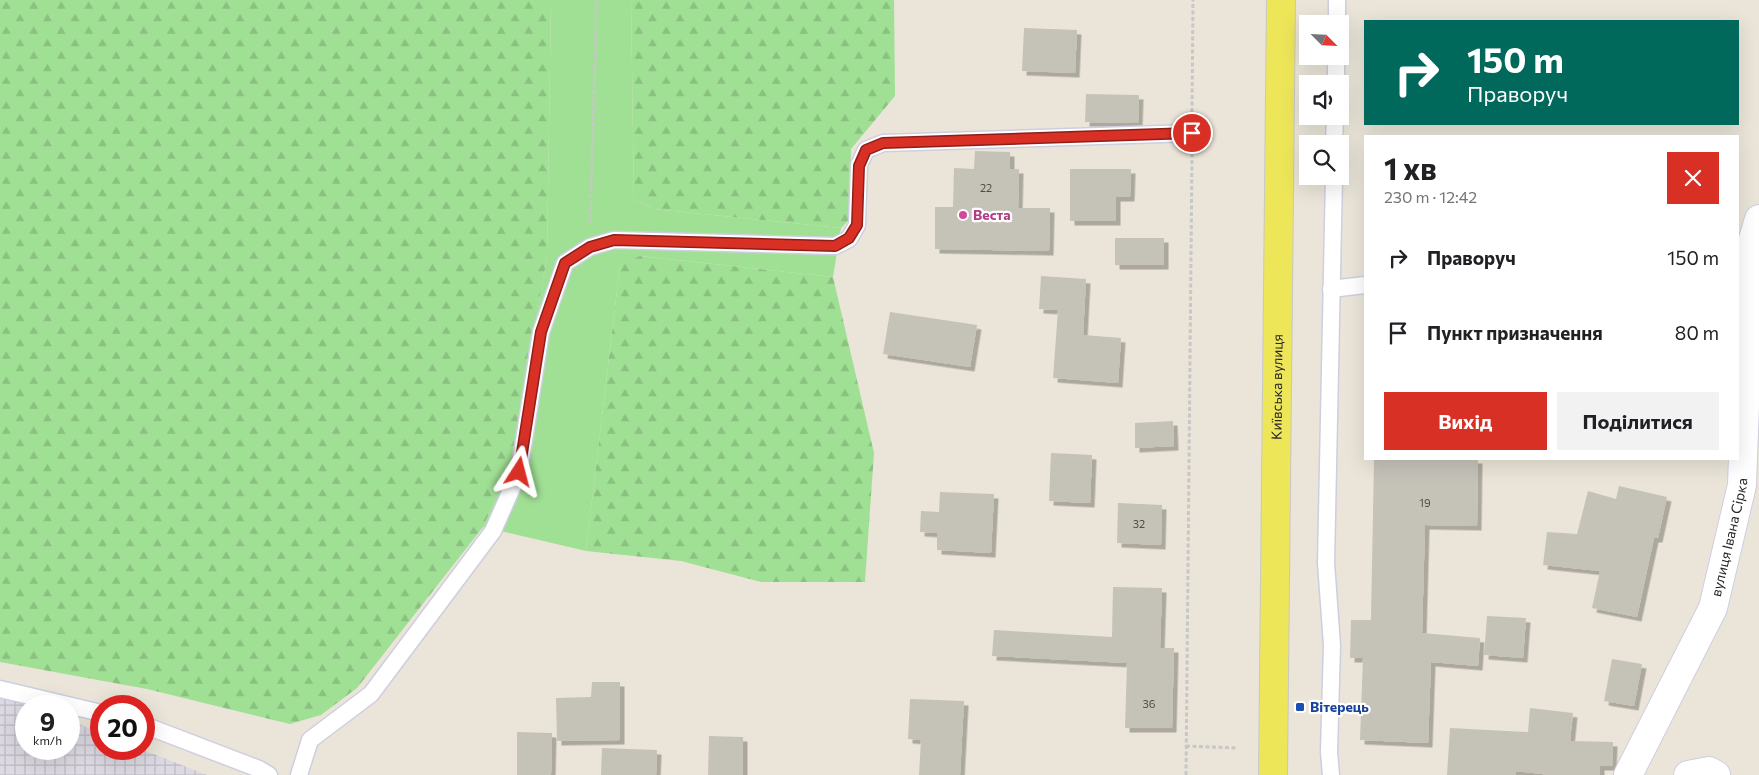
<!DOCTYPE html>
<html lang="uk">
<head>
<meta charset="utf-8">
<style>
	:root { --surface:#fff; --page:#f2f2f2; --text:#202124; --muted:#757577; --accent:#d93025 }
	body { margin:0; font-family:Commissioner,sans-serif; background:var(--page); color:var(--text); height:100vh; display:flex; flex-direction:column; font-size:19px; white-space:nowrap }
	* { box-sizing:border-box; margin:0 }
	p { font-size:16px; color:var(--muted) }
	.icon { flex:none; width:28px; height:28px; fill:none; stroke:currentColor; stroke-width:2; stroke-linecap:round; stroke-linejoin:round }
	.map { position:relative; flex:1; overflow:hidden }
	.drawer { position:absolute; left:1364px; top:135px; width:375px; height:325px; display:flex; flex-direction:column; background:var(--surface); border-radius:0px; box-shadow:0 5px 20px #0002 }
	.drawer>* { flex:none }
	.banner { position:absolute; left:1364px; top:20px; width:375px; height:105px; border-radius:0px; box-shadow:0 5px 20px #0002; background:#00695c; color:#fff; overflow:hidden }
	.needle { width:32px; rotate:114deg }
	.controls { position:absolute; left:1299px; top:15px; display:grid; gap:10px }
	.controls a { display:grid; place-items:center; width:50px; height:50px; border-radius:0px; background:var(--surface); box-shadow:0 5px 20px #0002; font-size:25px }
	.speed { position:absolute; left:15px; top:695px; display:flex; gap:10px; font-size:25px; font-weight:700; text-align:center }
	.speed>* { display:grid; place-content:center; width:65px; height:65px; border-radius:50%; background:var(--surface); box-shadow:0 5px 20px #0002; line-height:1 }
	.speed small { font-size:12px; font-weight:400 }
	.speed .limit { border:8px solid #d22; background:#fff; color:#111 }
	.pin { position:absolute; display:grid; place-items:center; width:42px; height:42px; color:#fff; margin:-21px; border:2px solid #fff; border-radius:50%; box-shadow:0 1px 5px #0007 }
	.me { position:absolute; width:55px; margin:-28px; rotate:9deg; stroke-linejoin:round; filter:drop-shadow(0 0 4px #0008) }
	.turn { display:flex; align-items:center; gap:18px; height:105px; padding:0 20px; font-size:22px }
	.turn .icon { width:65px; height:65px; stroke-width:2.5 }
	.turn b { display:block; font-size:35px; line-height:42px }
	.round { display:grid; place-items:center; flex:none; width:52px; height:52px; border-radius:0px; background:var(--page) }
	.head { display:flex; align-items:center; justify-content:space-between; height:85px; padding:0 20px }
	h1 { font-size:30px; font-weight:700; line-height:38px }
	.primary-button { display:flex; gap:10px; margin-top:auto; padding:10px 20px }
	.primary-button a { flex:1; height:58px; border-radius:0px; background:var(--accent); color:#fff; font-size:20px; font-weight:700; line-height:58px; text-align:center }
	.primary-button a+a { background:var(--page); color:var(--text) }
	ul { padding:0; list-style:none }
	li { display:flex; align-items:center; gap:15px; height:75px; padding:0 20px }
	li div { flex:1 }
	li b { display:block; font-size:19px }
	li em { font-style:normal }
	.map>svg:first-child { display:block }
	.industrial { fill:url(#industrial-grid) }
	.grass { fill:#a0e094 }
	.forest { fill:url(#forest-firs) }
	.building { fill:#c5c2b8; filter:url(#shadow) }
	.lines { fill:none; stroke-linecap:round; stroke-linejoin:round }
	.lane-casing { stroke:#cecee0; stroke-width:19 }
	.street-casing { stroke:#cecee0; stroke-width:30 }
	.primary-casing { stroke:#c7c7c7; stroke-width:30 }
	.path { stroke:#c7c7c7; stroke-width:3; stroke-dasharray:4 2.5; stroke-linecap:butt }
	.lane { stroke:#fff; stroke-width:16 }
	.street { stroke:#fff; stroke-width:28 }
	.primary { stroke:#eee659; stroke-width:28 }
	.route-casing { stroke:#8d1f18; stroke-width:12 }
	.route { stroke:#d93025; stroke-width:9 }
	.hotel-dot { fill:#d1479c; stroke:#fff; stroke-width:2 }
	.transit-dot { fill:#1a4fb4; stroke:#fff; stroke-width:2 }
	.labels { text-anchor:middle; stroke-width:4.5; stroke-linejoin:round; paint-order:stroke }
	.number-label { font-size:11px; fill:#4e4e4b }
	.hotel-label { font-size:14px; font-weight:bold; fill:#b23c85; stroke:#fff; text-anchor:start }
	.street-label { font-size:14px; fill:#272727; stroke:#fff }
	.transit-label { font-size:14px; font-weight:bold; fill:#164399; stroke:#fff; text-anchor:start }
</style>
</head>
<body>
<div class="map">
<svg width="1759" height="775" viewBox="0 0 1759 775">
	<defs>
		<pattern id="industrial-grid" width="8" height="8" patternUnits="userSpaceOnUse" patternTransform="scale(1.25)"><rect width="8" height="8" fill="#ddd9e2"/><path d="M0 4h8M4 0v8" fill="none" stroke="#bebac2"/></pattern>
		<pattern id="forest-firs" width="22" height="20" patternUnits="userSpaceOnUse" patternTransform="scale(1.25)"><rect width="22" height="20" fill="#a0e094"/><path d="M5 1l3.5 6h-7zM16 11l3.5 6h-7z" fill="#8ac080"/></pattern>
		<filter id="shadow"><feDropShadow dx="4.5" dy="4.5" stdDeviation="0" flood-color="#0004"/></filter>
	</defs>
	<rect width="100%" height="100%" fill="#eae5d8"/>
	<path class="industrial" d="M0 698 33 706H26V749H69V720L101 733V749H141L207 775H0Z"/>
	<path class="grass" d="M551 0H631L634 199 654 209 841 228 833 277 641 256 620 265 586 551 483 527 510 467 547 257Z"/>
	<g class="forest">
		<path d="M0 0H551L547 257 510 467 483 527 357 688 321 715 290 724 147 689 0 662Z"/>
		<path d="M631 0H894L895 96 851 149 849 220 841 228 654 209 634 199Z"/>
		<path d="M640 256 833 277 874 453 865 582H761L681 561 586 551 620 265Z"/>
	</g>
	<g class="building">
		<path d="M1024 28 1077 30 1075 73 1022 71Z"/>
		<path d="M1086 94 1139 95 1138 123 1085 122Z"/>
		<path d="M975 151 1010 152V169H1019L1018 208H1050L1049 251 935 249V207H953L954 168 974 169Z"/>
		<path d="M1070 169H1131L1130 197H1116V221H1070Z"/>
		<rect x="1115" y="238" width="49" height="27"/>
		<path d="M1041 276 1086 279 1083 335 1121 338 1118 383 1053 378 1058 310 1039 309Z"/>
		<path d="M890 312 977 325 970 367 883 354Z"/>
		<path d="M1173 421 1174 446 1135 448V423Z"/>
		<path d="M1051 453 1092 455 1090 503 1049 501Z"/>
		<path d="M1374 459H1478L1477 526 1425 525 1422 633 1480 638 1478 666 1431 662 1428 743 1360 740 1363 658H1350L1351 620H1371Z"/>
		<path d="M1619 486 1667 497 1658 538H1654L1637 617 1592 608 1600 571 1543 565 1547 532 1577 534 1588 491 1616 499Z"/>
		<path d="M940 492 994 494 991 553 937 550V533L920 532 921 511 939 512Z"/>
		<path d="M1118 503 1162 505 1161 545 1117 543Z"/>
		<path d="M1113 587 1162 588 1160 648H1174L1172 728H1125L1127 663 992 656 994 630 1112 637Z"/>
		<path d="M1487 616 1526 618 1523 658 1484 655Z"/>
		<path d="M1612 659 1642 664 1634 706 1604 701Z"/>
		<path d="M592 682H620V740L557 741 556 698 591 697Z"/>
		<path d="M910 699 964 701 960 775H919L921 740 908 739Z"/>
		<path d="M1530 708 1573 713 1570 741 1613 742 1612 766H1600V775H1551L1516 771V775H1447L1450 728 1528 732Z"/>
		<path d="M517 732 552 733 551 775H517Z"/>
		<path d="M709 736 743 737V775H708Z"/>
		<path d="M602 748 657 750 656 775H601Z"/>
	</g>
	<g class="lines">
		<defs>
			<g id="lane">
				<path d="M1337 24V0"/>
				<path d="M1336 84V56"/>
				<path d="M1334 144 1335 116"/>
				<path d="M1331 289 1365 285"/>
				<path d="M0 689 101 713"/>
				<path d="M144 725 259 769 269 775"/>
				<path d="M299 775 310 740 371 694 493 531 519 472 541 332 565 263 590 247 614 240 835 246 849 239 857 225 859 165 866 150 883 143 1192 133"/>
				<path d="M1331 775 1329 752 1332 645 1326 563 1334 176"/>
			</g>
			<g id="street">
				<path id="s1" d="M1628 775 1713 608 1742 485 1751 246 1759 219"/>
				<path d="M1688 775 1709 771 1716 775"/>
			</g>
			<g id="primary">
				<path id="s2" d="M1273 775 1281 0"/>
			</g>
		</defs>
		<use href="#lane" class="lane-casing"/>
		<use href="#street" class="street-casing"/>
		<use href="#primary" class="primary-casing"/>
		<g class="path">
			<path d="M1192 112 1193 0"/>
			<path d="M590 224 597 0"/>
			<path d="M1186 746 1238 748"/>
			<path d="M1186 775 1192 153"/>
		</g>
		<use href="#lane" class="lane"/>
		<use href="#street" class="street"/>
		<use href="#primary" class="primary"/>
	</g>
	<g class="lines">
		<defs>
			<path id="route" d="M519 472 541 332 565 263 590 247 614 240 835 246 849 238 857 225 859 166 866 150 883 143 1192 133"/>
		</defs>
		<use href="#route" class="route-casing"/>
		<use href="#route" class="route"/>
	</g>
	<circle class="hotel-dot" cx="963" cy="215" r="5"/>
	<rect class="transit-dot" x="1295" y="702" width="10" height="10" rx="2.5"/>
	<g class="labels">
		<g class="number-label">
			<text x="986" y="192">22</text>
			<text x="1425" y="507">19</text>
			<text x="1139" y="528">32</text>
			<text x="1149" y="708">36</text>
		</g>
		<g class="hotel-label">
			<text x="973" y="220">Веста</text>
		</g>
		<g class="street-label">
			<text dy="5" stroke="none"><textPath href="#s2" startOffset="388">Київська вулиця</textPath></text>
			<text dy="5" stroke="none"><textPath href="#s1" startOffset="260">вулиця Івана Сірка</textPath></text>
		</g>
		<g class="transit-label">
			<text x="1310" y="712">Вітерець</text>
		</g>
	</g>
</svg>
<div class="controls">
<a><svg class="needle" viewBox="-14 -14 28 28"><path d="M0-13l5 13h-10z" fill="#e53935"/><path d="M0 13l5-13h-10z" fill="#757577"/></svg></a>
<a><svg class="icon" aria-label="sound" viewBox="0 0 24 24"><path d="M4 9h4l5-4v14l-5-4H4zM17 9q2 3 0 6"/></svg></a>
<a><svg class="icon" aria-label="search" viewBox="0 0 24 24"><circle cx="10" cy="10" r="6"/><path d="M15 15l6 6"/></svg></a>
</div>
<div class="speed"><div>9<small>km/h</small></div><div class="limit">20</div></div>
<div class="pin" style="left:1192px;top:133px;background:#d93025"><svg class="icon" aria-label="arrive" viewBox="0 0 24 24"><path d="M6 21V4h12l-3 4 3 4H6"/></svg></div>
<svg class="me" style="left:519px;top:472px" viewBox="-20 -20 40 40"><path d="M0-17L14 15 0 8-14 15z" fill="#d93025" stroke="#fff" stroke-width="4"/></svg>
<div class="banner">
<div class="turn"><svg class="icon" aria-label="right" viewBox="0 0 24 24"><path d="M7 20v-9h11M14 6l5 5-5 5"/></svg><div><b>150 m</b>Праворуч</div></div>
</div>
<section class="drawer">
<div class="head"><div><h1>1 хв</h1><p>230 m · 12:42</p></div><a class="round" style="background:#d93025;color:#fff"><svg class="icon" aria-label="close" viewBox="0 0 24 24"><path d="M6 6l12 12M18 6L6 18"/></svg></a></div>
<ul>
<li><svg class="icon" aria-label="right" viewBox="0 0 24 24"><path d="M7 20v-9h11M14 6l5 5-5 5"/></svg><div><b>Праворуч</b></div><em>150 m</em></li>
<li><svg class="icon" aria-label="arrive" viewBox="0 0 24 24"><path d="M6 21V4h12l-3 4 3 4H6"/></svg><div><b>Пункт призначення</b></div><em>80 m</em></li>
</ul>
<div class="primary-button"><a>Вихід</a><a>Поділитися</a></div>
</section>
</div>
</body>
</html>
